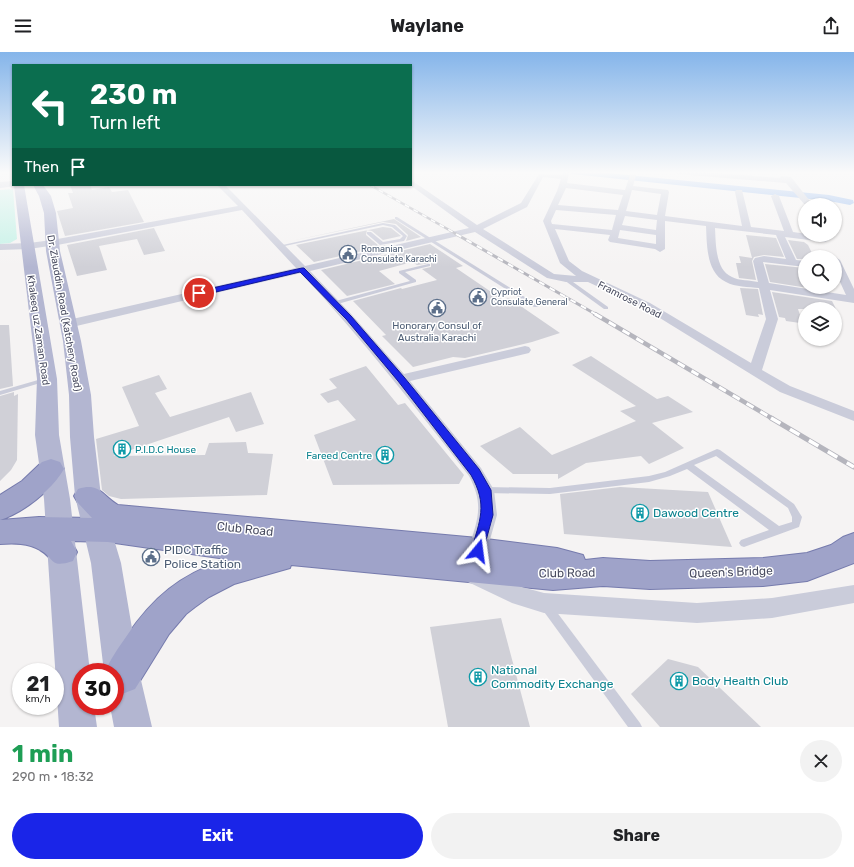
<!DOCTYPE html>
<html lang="en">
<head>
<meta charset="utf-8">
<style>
	:root { --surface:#fff; --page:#f2f2f2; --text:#202124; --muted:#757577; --accent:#1a25e8 }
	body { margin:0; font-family:Rubik,sans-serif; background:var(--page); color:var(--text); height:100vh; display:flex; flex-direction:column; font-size:15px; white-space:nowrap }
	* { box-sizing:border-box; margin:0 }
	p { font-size:13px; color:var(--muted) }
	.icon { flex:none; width:22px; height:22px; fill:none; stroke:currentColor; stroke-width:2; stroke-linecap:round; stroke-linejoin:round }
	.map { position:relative; height:675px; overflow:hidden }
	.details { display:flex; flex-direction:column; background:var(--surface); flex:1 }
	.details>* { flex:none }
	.hud { position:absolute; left:12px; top:12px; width:400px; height:122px; border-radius:0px; box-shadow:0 1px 3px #0004; background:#0b6e4f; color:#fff; overflow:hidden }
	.buttons { position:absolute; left:798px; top:146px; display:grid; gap:8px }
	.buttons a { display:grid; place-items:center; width:44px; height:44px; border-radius:50%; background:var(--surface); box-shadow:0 1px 3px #0004; font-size:20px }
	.speed { position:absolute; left:12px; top:611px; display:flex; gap:8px; font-size:20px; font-weight:700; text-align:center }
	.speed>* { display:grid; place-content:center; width:52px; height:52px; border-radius:50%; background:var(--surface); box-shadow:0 1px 3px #0004; line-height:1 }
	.speed small { font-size:10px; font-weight:400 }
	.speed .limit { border:6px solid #d22; background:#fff; color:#111 }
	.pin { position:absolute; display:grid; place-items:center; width:34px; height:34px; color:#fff; margin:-17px; border:2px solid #fff; border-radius:50%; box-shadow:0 1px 4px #0007 }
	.me { position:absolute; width:44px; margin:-22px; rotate:16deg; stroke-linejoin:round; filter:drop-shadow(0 0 3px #0008) }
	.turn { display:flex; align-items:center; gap:14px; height:84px; padding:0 12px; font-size:18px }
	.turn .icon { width:52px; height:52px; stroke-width:2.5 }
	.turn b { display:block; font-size:28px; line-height:34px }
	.then { display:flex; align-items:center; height:38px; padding:0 12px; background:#0003; gap:8px; font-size:15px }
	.round { display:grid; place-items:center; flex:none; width:42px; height:42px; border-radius:21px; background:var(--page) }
	.headline { display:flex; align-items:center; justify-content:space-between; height:68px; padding:0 12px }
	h1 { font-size:24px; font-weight:700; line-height:30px; color:#1e9e55 }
	.button { display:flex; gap:8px; margin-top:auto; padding:8px 12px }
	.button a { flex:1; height:46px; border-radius:24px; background:var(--accent); color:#fff; font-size:16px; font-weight:700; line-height:46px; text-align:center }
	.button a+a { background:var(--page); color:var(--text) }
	header { display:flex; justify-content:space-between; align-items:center; height:52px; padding:0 12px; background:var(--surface); font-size:18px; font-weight:700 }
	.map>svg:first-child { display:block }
	.green { fill:#c3f1e6 }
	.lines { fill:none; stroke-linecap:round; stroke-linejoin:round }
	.canal { fill:#90b6ee; fill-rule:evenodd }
	.building { fill:#d0d0d7 }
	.trunk-casing { stroke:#767bad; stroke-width:2 }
	.service { fill:#caccda; fill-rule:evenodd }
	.minor { fill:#caccda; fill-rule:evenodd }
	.tertiary { fill:#caccda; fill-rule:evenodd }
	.primary { fill:#b3b6d1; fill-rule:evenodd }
	.trunk { fill:#9fa3c9; fill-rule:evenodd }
	.rail-far3-casing { stroke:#b5b5bd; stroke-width:2.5 }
	.rail-far2-casing { stroke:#b5b5bd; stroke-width:3 }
	.rail-far1-casing { stroke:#b5b5bd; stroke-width:4.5 }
	.rail-casing { stroke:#b5b5bd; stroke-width:5 }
	.rail-far3 { stroke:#fff; stroke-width:1.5; stroke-dasharray:5; stroke-linecap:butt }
	.rail-far2 { stroke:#fff; stroke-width:2; stroke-dasharray:6; stroke-linecap:butt }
	.rail-far1 { stroke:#fff; stroke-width:3; stroke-dasharray:8; stroke-linecap:butt }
	.rail { stroke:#fff; stroke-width:3.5; stroke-dasharray:11; stroke-linecap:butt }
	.route { fill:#1a25e8; stroke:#111897 }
	.labels { text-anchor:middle; stroke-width:3; stroke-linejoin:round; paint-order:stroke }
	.far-service-label { font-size:9px; fill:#4e5e75; stroke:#fff; text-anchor:start }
	.street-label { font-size:10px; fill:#4a4d61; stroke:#fff }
	.service-label { font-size:10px; fill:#4e5e75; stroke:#fff }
	.culture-label { font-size:10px; fill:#0d838f; stroke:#fff; text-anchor:start }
	.near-culture-label { font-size:12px; fill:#0d838f; stroke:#fff; text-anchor:start }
	.near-street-label { font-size:12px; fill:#4a4d61; stroke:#fff }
	.near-service-label { font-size:12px; fill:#4e5e75; stroke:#fff; text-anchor:start }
</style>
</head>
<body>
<header><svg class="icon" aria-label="menu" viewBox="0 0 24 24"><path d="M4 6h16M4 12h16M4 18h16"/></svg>Waylane<svg class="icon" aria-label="share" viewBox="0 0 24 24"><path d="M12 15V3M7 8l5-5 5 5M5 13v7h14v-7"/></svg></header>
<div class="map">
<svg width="854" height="675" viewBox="0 0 854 675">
	<rect width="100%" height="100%" fill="#f5f3f3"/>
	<path class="green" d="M13 137 17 187 10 191 0 192V138Z"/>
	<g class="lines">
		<path class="canal" d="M568 120H597L829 143 853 148 854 151 850 153 829 149 572 122Z"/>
	</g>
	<g class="building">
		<path d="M70 133H90L92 138 109 135 112 140 128 138 144 170 65 184 57 159 73 156 68 141H73Z"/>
		<path d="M394 167 421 185 406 189 408 183 396 172 383 170 291 189Z"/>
		<path d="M383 175 391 176 401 184 383 188 372 179 367 178 366 183 379 194 389 193 314 210 296 193Z"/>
		<path d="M154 176 165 199 144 203 137 187 99 194 107 218 77 224 67 193Z"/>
		<path d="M746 183 776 186 784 205 764 203 754 205 752 209 756 228 739 226 736 211H741L739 204 752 206Z"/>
		<path d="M788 188 804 190 808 193 814 205H805V207H797Z"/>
		<path d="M430 192 463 214 456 216 503 248 509 246 560 281 532 290 465 306 453 305 413 315 382 284 386 283 353 249 401 236 402 237 437 228 422 217 431 215V211L417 213 412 210 379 219 395 232 347 244 321 218Z"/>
		<path d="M765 212 805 216V235H825L827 239 770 230Z"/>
		<path d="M740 236 758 237 763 263 758 262 759 265 746 263Z"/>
		<path d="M772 240 832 249 836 257H798L802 269 799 268 800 271 786 269 785 266 779 265Z"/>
		<path d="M0 273H9L13 334 0 337Z"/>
		<path d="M591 304 657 347 668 344 693 360 652 371 684 396 649 412 641 404 586 411 558 427V422H513L480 394 520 375 552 403 636 369 620 359 636 354 572 313Z"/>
		<path d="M366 314 398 353 405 351 464 423 459 432 333 433 314 383 356 368 338 348 328 351 320 342 337 336 329 327Z"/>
		<path d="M159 323 167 337 155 341 170 365 251 340 264 372 236 380 229 365 113 404 205 403 209 391 246 390 248 401 273 402 267 443 121 447 109 444 102 438 96 387 139 374 122 335Z"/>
		<path d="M14 340V344L18 342 17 408 11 418 0 429V344Z"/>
		<path d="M620 435 708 440 732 495 564 482 560 442Z"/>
		<path d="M501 566 530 675H448L430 575Z"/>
		<path d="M668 607 698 615 761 675H660L631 642Z"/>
	</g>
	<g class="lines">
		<defs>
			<path id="trunk" d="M51 407 60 410 64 417C52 438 23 461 0 468L39 465 92 466 78 451 74 444 78 437C100 430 101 443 118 453L478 486 557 496 583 503 585 508 603 506 650 509 763 506 807 501 831 493 843 485 854 481V511L807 529 763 534 650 537 603 534 553 538 291 513 290 516 234 532 209 545 195 555 186 562 169 582 135 637 122 642 115 639V620H105C110 608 118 596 126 585 154 544 179 524 226 507L108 490 71 489 77 500 73 509C49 517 55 506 40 498 28 491 14 491 0 492V443L22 429 42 410Z"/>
		</defs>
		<use href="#trunk" class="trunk-casing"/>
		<g class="service">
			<path d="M395 165H397L539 254 538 255H534L395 167Z"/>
			<path d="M383 171 395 173 407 184 404 189 380 193 367 182V180H371L383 190 400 187 403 184 392 175 383 173 280 195 278 194Z"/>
			<path d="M428 212H430V214L405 220 416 228V230L334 253 331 251 332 250 410 229 399 221V219Z"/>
			<path d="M566 225 608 255V257H604L564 228 563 227Z"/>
			<path d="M45 326 47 327 48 328 47 329 0 343V339Z"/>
			<path d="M717 397 720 398 794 452 802 465 799 475 744 495 741 494 739 491 741 488 769 478 687 417 670 424 649 430 550 442 486 441 483 440 482 438 483 436 486 435 550 436 649 424 665 420ZM716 404 788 456 792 465V470L779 474 694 413Z"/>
			<path d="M546 549 550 551 640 671 642 675H628L542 557 541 554 542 551Z"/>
		</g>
		<g class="minor">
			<path d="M563 120H569L567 131 625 138 630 123 635 122 636 123 633 134 668 138 669 140 665 164 742 174 735 140 736 138H742L751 175 784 179 771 144 775 142 779 144 793 180 828 185 830 187 825 190 785 185 796 208 805 209V215L763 210 769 231 846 243 835 219V205L840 208 854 237V251L770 238 778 267 762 318 790 334 854 359V369L780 340 642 255 588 230H566L547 226 475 180 310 219 352 263 404 322 525 294 529 295 531 298 529 301 410 329 481 416 494 438 497 463 485 505 478 507 471 505 468 499C477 468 485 454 469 424 415 354 361 286 301 221L68 276 64 275 62 272 64 269 68 268 296 216 242 158 52 194 47 191 52 188 238 154 217 133H225L305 214 469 176 410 133 411 128 477 173 521 151 539 122 562 123ZM543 125 561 127 557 139 543 169 560 211 576 224 554 222 483 177 527 155ZM566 136 623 143 618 158 558 153ZM632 138 661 142 657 163 626 159ZM556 158 616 163 612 178 552 172 551 169ZM625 164 657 168 656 178 622 173ZM665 169 706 174C707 192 706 221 726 230 735 235 749 235 759 236L766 267 751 311 650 251 582 219 569 209 555 177 610 183 608 188 610 190 655 197 660 200 665 197ZM715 176 776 183 786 207 764 204 755 206 753 209 758 230C750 228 739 229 732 225 715 218 716 191 715 176ZM620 178 656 183V192L618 186Z"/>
			<path d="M674 120H705L780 126 781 124 791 125 813 153H805L786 131 677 122Z"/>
			<path d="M475 515 522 535 544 541 697 551 772 546 854 533V551L772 566 697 571 544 561 512 551 468 530 465 524 468 518Z"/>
		</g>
		<g class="tertiary">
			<path d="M13 129V133L16 134 0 136V130Z"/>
			<path d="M52 188 56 189 58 191 56 193 29 197 0 198V192L29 191Z"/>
		</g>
		<g class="primary">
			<path d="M14 133H24L57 327 59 383 70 447 90 620H81V654H94L97 675H59L44 447 35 383 37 327Z"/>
			<path d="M33 133H43L51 144 56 161 60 199 81 289 91 343 94 385 101 444 121 511 140 624 152 675H114L110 654H115V620H104L91 511 75 444 70 385 69 343 63 289 46 199 44 161 39 144Z"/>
		</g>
		<use href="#trunk" class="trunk"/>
		<defs>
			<path id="rail-far3" d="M370 133 458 183"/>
			<path id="rail-far2" d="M456 182 597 263"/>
			<path id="rail-far1" d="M595 262 773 367"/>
			<path id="rail" d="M771 366 854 415"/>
		</defs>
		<use href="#rail-far3" class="rail-far3-casing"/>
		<use href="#rail-far2" class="rail-far2-casing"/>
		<use href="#rail-far1" class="rail-far1-casing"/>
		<use href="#rail" class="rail-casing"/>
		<use href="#rail-far3" class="rail-far3"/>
		<use href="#rail-far2" class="rail-far2"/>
		<use href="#rail-far1" class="rail-far1"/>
		<use href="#rail" class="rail"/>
	</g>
	<linearGradient id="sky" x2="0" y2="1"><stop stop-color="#85b5ea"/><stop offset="0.56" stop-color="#fafafa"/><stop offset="1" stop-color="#fafafa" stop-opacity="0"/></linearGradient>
	<rect width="854" height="215" fill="url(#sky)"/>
	<path class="route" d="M302 216H304L351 264 404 325 479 417 491 438 493 463 482 503 478 504 473 503 471 499C480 468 488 453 471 423L398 329 346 267 300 220 199 244 196 241 199 239Z"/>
	<defs>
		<symbol id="civic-ring" viewBox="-11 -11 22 22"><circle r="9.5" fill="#fff" stroke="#5c6f8a" stroke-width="1.5"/><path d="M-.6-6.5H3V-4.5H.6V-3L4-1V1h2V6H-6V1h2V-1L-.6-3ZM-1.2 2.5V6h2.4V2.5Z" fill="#5c6f8a"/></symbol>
		<symbol id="building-ring" viewBox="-11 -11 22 22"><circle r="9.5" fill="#fff" stroke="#0f9aa8" stroke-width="1.5"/><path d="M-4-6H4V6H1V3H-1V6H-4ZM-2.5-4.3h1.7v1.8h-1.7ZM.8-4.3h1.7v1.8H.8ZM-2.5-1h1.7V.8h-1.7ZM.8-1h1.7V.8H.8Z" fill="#0f9aa8"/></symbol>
	</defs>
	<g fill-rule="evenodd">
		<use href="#civic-ring" x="338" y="192" width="20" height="20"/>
		<use href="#civic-ring" x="468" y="235" width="20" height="20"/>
		<use href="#civic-ring" x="427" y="246" width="20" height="20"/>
		<use href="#building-ring" x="112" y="387" width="20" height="20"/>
		<use href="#building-ring" x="375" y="393" width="20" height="20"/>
		<use href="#building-ring" x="630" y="451" width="20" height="20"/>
		<use href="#civic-ring" x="141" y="495" width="20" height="20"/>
		<use href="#building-ring" x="468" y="615" width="20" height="20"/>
		<use href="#building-ring" x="669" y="619" width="20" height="20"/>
	</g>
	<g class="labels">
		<g class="far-service-label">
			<text x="361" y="200">Romanian<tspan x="361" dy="10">Consulate Karachi</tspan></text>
			<text x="491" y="243">Cypriot<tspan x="491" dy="10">Consulate General</tspan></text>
		</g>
		<g class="street-label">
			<text transform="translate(630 247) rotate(27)" y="4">Framrose Road</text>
			<text transform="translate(65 261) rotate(80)" y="4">Dr. Ziauddin Road (Katchery Road)</text>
			<text transform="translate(39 278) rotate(82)" y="4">Khaleeq uz Zaman Road</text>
		</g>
		<g class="service-label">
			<text x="437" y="277">Honorary Consul of<tspan x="437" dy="12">Australia Karachi</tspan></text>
		</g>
		<g class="culture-label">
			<text x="135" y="401">P.I.D.C House</text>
			<text x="372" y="407" text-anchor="end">Fareed Centre</text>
		</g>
		<g class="near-culture-label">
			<text x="653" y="465">Dawood Centre</text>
			<text x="491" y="622">National<tspan x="491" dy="14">Commodity Exchange</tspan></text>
			<text x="692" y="633">Body Health Club</text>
		</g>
		<g class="near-street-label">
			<text transform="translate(245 477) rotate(6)" y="4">Club Road</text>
			<text transform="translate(731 520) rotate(-2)" y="4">Queen's Bridge</text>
			<text transform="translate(567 521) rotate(-1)" y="4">Club Road</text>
		</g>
		<g class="near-service-label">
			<text x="164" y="502">PIDC Traffic<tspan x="164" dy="14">Police Station</tspan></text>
		</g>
	</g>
</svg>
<div class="buttons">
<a><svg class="icon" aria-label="sound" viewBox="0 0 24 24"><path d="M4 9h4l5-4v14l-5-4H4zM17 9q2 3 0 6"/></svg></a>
<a><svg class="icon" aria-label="search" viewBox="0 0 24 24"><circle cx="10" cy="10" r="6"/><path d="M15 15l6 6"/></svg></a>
<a><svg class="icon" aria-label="layers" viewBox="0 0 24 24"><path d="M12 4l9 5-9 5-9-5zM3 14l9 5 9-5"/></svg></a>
</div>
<div class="speed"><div>21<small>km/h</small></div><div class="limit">30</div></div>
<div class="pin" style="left:199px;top:241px;background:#d93025"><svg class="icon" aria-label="arrive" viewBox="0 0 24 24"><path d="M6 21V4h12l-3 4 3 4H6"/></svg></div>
<svg class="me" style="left:478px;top:499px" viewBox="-20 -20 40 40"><path d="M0-17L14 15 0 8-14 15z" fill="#1a25e8" stroke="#fff" stroke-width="4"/></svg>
<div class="hud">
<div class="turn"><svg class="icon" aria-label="left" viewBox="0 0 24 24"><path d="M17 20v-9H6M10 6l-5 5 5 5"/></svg><div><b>230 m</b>Turn left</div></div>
<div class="then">Then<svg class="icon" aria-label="arrive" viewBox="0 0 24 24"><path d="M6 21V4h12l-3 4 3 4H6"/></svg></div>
</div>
</div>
<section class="details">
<div class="headline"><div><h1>1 min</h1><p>290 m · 18:32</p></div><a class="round"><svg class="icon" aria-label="close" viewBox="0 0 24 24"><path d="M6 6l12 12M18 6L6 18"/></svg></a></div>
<div class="button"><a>Exit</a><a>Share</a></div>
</section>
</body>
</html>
